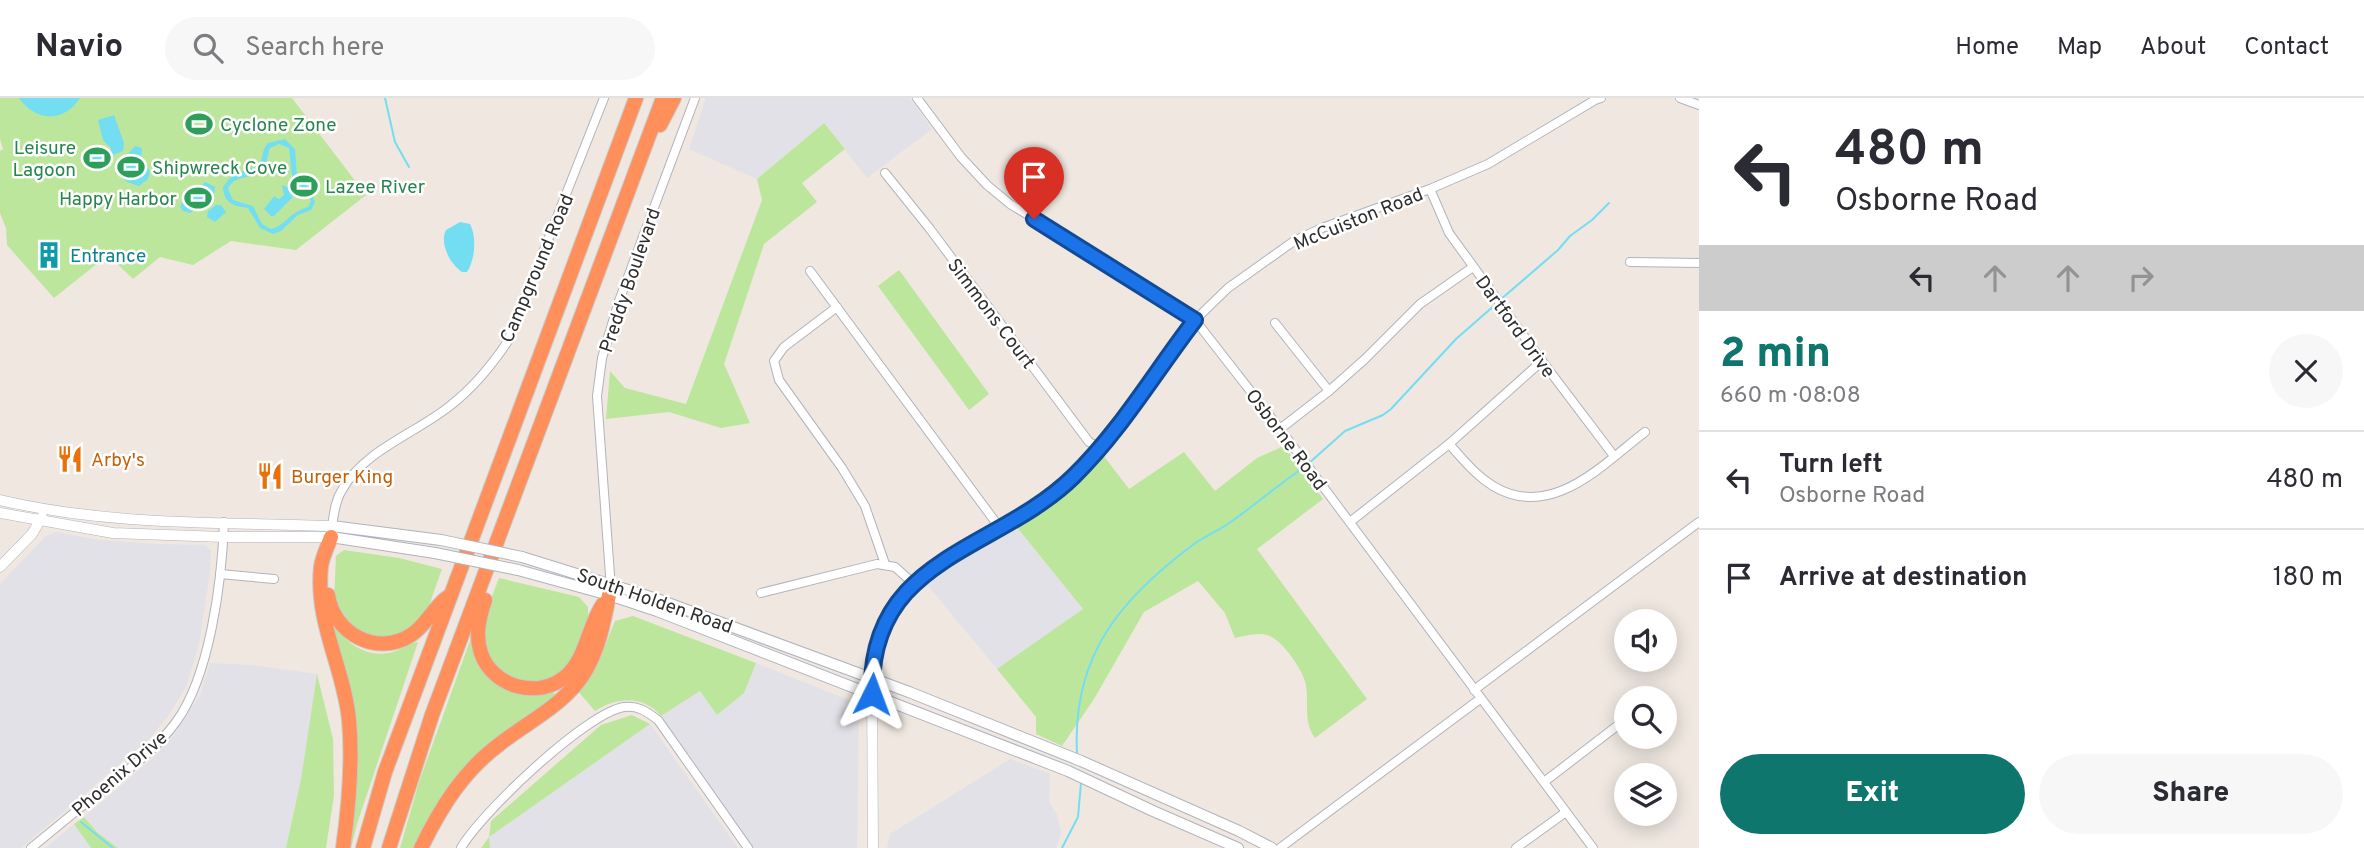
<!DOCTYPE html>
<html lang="en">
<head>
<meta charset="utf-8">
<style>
	:root { --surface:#fff; --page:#f7f7f7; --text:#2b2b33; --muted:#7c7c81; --line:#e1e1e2; --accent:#0f766e }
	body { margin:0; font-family:Overpass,sans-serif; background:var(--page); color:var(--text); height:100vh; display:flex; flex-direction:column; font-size:26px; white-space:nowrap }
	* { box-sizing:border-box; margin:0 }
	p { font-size:23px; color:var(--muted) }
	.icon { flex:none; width:38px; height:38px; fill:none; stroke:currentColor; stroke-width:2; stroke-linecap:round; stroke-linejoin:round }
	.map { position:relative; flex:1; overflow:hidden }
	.sheet { display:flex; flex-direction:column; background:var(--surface); width:665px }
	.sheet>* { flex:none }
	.banner { background:#fff; color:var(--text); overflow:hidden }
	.tools { position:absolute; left:1614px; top:511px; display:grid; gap:14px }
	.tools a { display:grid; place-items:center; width:63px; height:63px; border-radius:50%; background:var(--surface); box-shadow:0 4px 18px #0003; font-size:35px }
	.pin { position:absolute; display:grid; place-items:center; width:60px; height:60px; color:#fff; margin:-72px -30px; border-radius:50% 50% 50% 0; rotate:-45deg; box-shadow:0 0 7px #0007 }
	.pin .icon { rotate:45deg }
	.me { position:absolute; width:77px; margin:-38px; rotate:3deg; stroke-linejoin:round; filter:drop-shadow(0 0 5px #0008) }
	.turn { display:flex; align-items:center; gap:24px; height:147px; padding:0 21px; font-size:32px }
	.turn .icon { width:91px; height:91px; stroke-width:2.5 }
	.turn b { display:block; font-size:49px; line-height:60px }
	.lanes { display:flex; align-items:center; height:66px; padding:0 21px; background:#0003; justify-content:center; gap:35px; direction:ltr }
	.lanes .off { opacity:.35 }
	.round { display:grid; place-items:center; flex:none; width:74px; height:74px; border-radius:37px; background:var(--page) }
	.overview { display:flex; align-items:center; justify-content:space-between; height:119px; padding:0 21px }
	h1 { font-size:42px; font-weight:800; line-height:52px; color:var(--accent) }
	.action { display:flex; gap:14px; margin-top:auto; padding:14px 21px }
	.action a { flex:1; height:80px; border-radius:42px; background:var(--accent); color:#fff; font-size:28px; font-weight:800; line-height:80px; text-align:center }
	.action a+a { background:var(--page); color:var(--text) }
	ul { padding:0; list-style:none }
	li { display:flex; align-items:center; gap:21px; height:98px; padding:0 21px; border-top:2px solid var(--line) }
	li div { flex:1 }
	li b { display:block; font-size:26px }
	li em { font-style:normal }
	header { display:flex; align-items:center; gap:42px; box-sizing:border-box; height:98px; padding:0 35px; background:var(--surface); border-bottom:2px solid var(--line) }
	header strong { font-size:33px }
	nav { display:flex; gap:38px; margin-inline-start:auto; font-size:24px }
	.search { width:490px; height:63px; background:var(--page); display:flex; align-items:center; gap:18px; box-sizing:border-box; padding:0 24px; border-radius:38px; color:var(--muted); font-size:26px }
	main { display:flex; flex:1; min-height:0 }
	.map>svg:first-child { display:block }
	.industrial { fill:#e2e1e8 }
	.green { fill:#bde69d }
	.water { fill:#73def1; fill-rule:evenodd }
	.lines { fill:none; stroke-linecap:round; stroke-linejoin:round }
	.stream { stroke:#73def1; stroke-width:2 }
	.minor-casing { stroke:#b0b4be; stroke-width:10 }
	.tertiary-casing { stroke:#b0b4be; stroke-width:11 }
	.secondary-casing { stroke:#b0b4be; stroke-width:12 }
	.motorway-casing { stroke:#c9c9c9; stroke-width:16 }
	.minor { stroke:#fff; stroke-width:8 }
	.tertiary { stroke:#fff; stroke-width:10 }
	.secondary { stroke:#fff; stroke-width:10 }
	.motorway { stroke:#ff905b; stroke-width:14 }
	.secondary-bridge-casing { stroke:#b0b4be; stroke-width:12; stroke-linecap:butt }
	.secondary-bridge { stroke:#fff; stroke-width:10 }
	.route-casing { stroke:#114b97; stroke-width:18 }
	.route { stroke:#1a73e8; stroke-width:12 }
	.labels { text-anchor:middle; stroke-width:5; stroke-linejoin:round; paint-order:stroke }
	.leisure-label { font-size:19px; fill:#27864d; stroke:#fff; text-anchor:start }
	.street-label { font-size:19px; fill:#2e2e2e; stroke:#fff }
	.culture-label { font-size:19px; fill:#0d838f; stroke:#fff; text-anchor:start }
	.food-label { font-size:19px; fill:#c56008; stroke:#fff; text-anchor:start }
</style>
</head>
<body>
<header>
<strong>Navio</strong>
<div class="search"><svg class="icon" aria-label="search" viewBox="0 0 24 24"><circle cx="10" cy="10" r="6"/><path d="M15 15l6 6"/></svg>Search here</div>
<nav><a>Home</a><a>Map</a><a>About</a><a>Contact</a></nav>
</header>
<main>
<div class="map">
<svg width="1699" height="750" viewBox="0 0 1699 750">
	<rect width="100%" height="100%" fill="#efe7e0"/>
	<g class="industrial">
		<path d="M706 0H910L932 31 867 80 824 25 757 81 689 51Z"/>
		<path d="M1016 428 1083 511 997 571 925 484Z"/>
		<path d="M56 434 99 442 155 446 205 447 211 453 210 474 199 546 186 589 168 618 150 640 21 750H0V486L46 438Z"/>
		<path d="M210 565 250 567 317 576 301 681 286 750H118L98 735 84 719 152 661 173 638 200 597Z"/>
		<path d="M756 565 849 602 856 609 859 620 857 750H754L661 618 700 593 717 617 744 595Z"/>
		<path d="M650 626 738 750H490L489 739Z"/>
		<path d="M1010 661 1050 676 1049 704 1057 716 1061 735 1056 750H887L890 736Z"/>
		<path d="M74 726 91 750H45Z"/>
	</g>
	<g class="green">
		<path d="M0 0H292L366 97 296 152 231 143 193 167 160 159 133 181 108 157 54 200 7 147 6 130 0 115V53L3 51 0 41Z"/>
		<path d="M824 25 845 51 802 85 817 104 764 146 724 266 750 325 721 330 669 314 606 321 610 273 625 290 686 306 762 102 757 81Z"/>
		<path d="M899 172 989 296 969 312 878 188Z"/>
		<path d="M1284 348 1323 401 1257 451 1367 601 1315 640C1303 624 1309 606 1306 587 1304 573 1281 540 1267 537 1257 534 1245 538 1235 540L1225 515 1198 483 1144 514 1094 601 1062 648 1036 636V619L997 571 1083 511 1016 428C1049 407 1076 385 1103 357L1129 391 1184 354 1215 393 1257 360Z"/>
		<path d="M344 452 399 460 442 471 426 516 399 539 381 542 350 531 334 503 336 458Z"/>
		<path d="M499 480 579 499 588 509V519L573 562 562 574 544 585 514 584 491 567 481 527Z"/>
		<path d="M633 518 756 565 744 595 717 617 700 593 661 618C643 597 618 599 595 613L578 593 597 567 615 523Z"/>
		<path d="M331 524C346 545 366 561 393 554 402 551 410 545 418 544L357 726 351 750H347L356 679Z"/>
		<path d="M471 540 481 569 552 592 555 597 498 640 415 750H400L419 684Z"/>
		<path d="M317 576 333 641 334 697 326 750H286L301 681Z"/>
		<path d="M632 617 650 626 489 739 490 750H481L489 739 491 723 601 627Z"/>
		<path d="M84 719 98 735 118 750H91L74 726Z"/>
	</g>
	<g class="water">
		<path d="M19 0H80C64 25 36 24 19 0Z"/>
		<path d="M114 17 124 45 123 53 113 57 110 56 111 50 103 42 98 22Z"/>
		<path d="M285 41 295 51 297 78 310 91 315 104 311 112 298 117 281 133 273 136 260 130 248 110C234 108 224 106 223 89L232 77 258 68C264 61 261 52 268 45ZM279 46 289 50 292 79 306 93 311 103 308 109C289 114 285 128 271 131L262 126 253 108 233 102 228 91C234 76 252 82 262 72 268 66 267 57 270 50Z"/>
		<path d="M135 48 142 50 141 62 150 73 148 81 139 88C127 85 121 81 116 71 119 62 129 56 135 48Z"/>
		<path d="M95 50 110 59 111 64 105 72H101L97 65 87 66 84 62V55L87 52Z"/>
		<path d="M205 84 215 89C214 106 201 107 190 115L183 113 180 109 185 98 197 92Z"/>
		<path d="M282 87 290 90 293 99 274 118H271L264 111 274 98 279 101 284 97Z"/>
		<path d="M216 107H221L226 114 215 124 207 119 208 113Z"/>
		<path d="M460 124 470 126C477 139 475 162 467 174H462C450 166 439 145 446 132Z"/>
	</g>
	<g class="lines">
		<g class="stream">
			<path d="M385 0 395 44 409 69"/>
			<path d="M1500 202 1558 152 1570 138 1592 122 1609 105"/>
			<path d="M1308 366 1345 333 1383 317 1391 311 1456 241 1496 206"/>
			<path d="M1077 655C1072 558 1120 501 1194 446 1207 437 1222 431 1235 421 1258 404 1280 386 1304 369"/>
			<path d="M81 724 113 750"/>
			<path d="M1062 750 1078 719 1081 685"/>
		</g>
		<defs>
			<g id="minor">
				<path d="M917 0 961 59 987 87 1010 106 1153 193 1195 222 1280 331 1593 750"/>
				<path d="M1680 0 1699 7"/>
				<path d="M885 75 930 131 1089 344 1101 350"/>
				<path d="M1430 91 1449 135 1542 263 1614 358"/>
				<path d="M1630 164 1699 165"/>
				<path d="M810 173 994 422 997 431"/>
				<path d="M837 209 784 249 774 263 779 282 842 370 865 408 885 466"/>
				<path d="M1275 225 1329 293"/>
				<path d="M1280 331 1329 293 1365 261 1420 206 1473 169"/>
				<path d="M1449 346C1463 361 1475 377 1493 388 1551 423 1602 367 1645 334"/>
				<path d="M1350 424 1449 346 1542 263"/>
				<path d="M332 428C334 416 335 403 342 392 364 352 417 335 451 307 474 289 492 267 508 243L604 0"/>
				<path d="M220 476 274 481"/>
				<path d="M611 491 597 298 602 260 619 203 695 0"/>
				<path d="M761 495 877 466 895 469 913 485"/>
				<path d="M872 581 873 564 886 525 897 505 913 485 941 464 1044 402 1072 380 1101 350 1195 222 1228 190 1294 143 1322 130 1430 91 1488 66 1595 2 1601 0"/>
				<path d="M1474 592 1699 424"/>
				<path d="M1544 684 1626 621"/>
				<path d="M31 750C53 732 75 714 97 696 125 674 155 653 176 624 210 578 222 482 224 424"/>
				<path d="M461 750C481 715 586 615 624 609 638 607 647 614 658 622L748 750"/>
				<path d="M1280 750 1480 601"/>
				<path d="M1516 750 1566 714"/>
			</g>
			<g id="tertiary">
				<path d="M0 402C110 428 220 424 332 428"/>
				<path d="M0 415 113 435 223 439H331"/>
				<path d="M0 469 32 436 42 419"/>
				<path d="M872 581 873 750"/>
			</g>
			<g id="secondary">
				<path d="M435 455 331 439 332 428 441 442"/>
				<path d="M522 459 657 501 909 594 1081 663 1239 733 1272 750"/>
				<path d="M518 472 609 497 657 513 1068 673 1153 713 1238 750"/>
			</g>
			<g id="motorway">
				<path d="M660 27 674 0"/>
				<path d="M331 439C328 448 322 459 321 469 315 524 344 570 349 622 353 665 349 707 343 750"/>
				<path d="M328 497C334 536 377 559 411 537 427 527 433 509 448 499"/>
				<path d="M485 502C479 520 475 537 481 555 492 589 539 602 566 578 586 561 588 528 603 506"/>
				<path d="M363 750 385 674 636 0"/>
				<path d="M389 750 432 617 663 0"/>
				<path d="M421 750C441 709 463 673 501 645 528 624 563 607 583 577 598 554 604 524 609 497"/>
			</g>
		</defs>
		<use href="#minor" class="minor-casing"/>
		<use href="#tertiary" class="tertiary-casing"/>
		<use href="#secondary" class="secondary-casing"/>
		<use href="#motorway" class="motorway-casing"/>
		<use href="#minor" class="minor"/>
		<use href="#tertiary" class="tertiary"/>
		<use href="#secondary" class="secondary"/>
		<use href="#motorway" class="motorway"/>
		<defs>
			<g id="secondary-bridge">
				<path d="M441 442 522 459"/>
				<path d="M435 455 518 472"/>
			</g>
		</defs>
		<use href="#secondary-bridge" class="secondary-bridge-casing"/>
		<use href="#secondary-bridge" class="secondary-bridge"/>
	</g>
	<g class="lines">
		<defs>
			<path id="route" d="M872 596C868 458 997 454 1074 378 1121 332 1155 274 1195 222L1034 121"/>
		</defs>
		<use href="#route" class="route-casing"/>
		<use href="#route" class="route"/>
	</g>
	<defs>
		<symbol id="stadium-bare" viewBox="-9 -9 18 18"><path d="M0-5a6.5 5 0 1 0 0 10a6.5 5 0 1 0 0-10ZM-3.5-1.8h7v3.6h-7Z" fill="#2e9e5b" stroke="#fff" stroke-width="2.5" paint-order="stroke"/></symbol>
		<symbol id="building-bare" viewBox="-9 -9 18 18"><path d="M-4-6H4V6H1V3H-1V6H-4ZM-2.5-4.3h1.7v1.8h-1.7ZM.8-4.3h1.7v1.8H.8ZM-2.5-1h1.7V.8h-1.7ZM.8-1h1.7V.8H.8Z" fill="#0f9aa8" stroke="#fff" stroke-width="2.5" paint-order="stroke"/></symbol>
		<symbol id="restaurant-bare" viewBox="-9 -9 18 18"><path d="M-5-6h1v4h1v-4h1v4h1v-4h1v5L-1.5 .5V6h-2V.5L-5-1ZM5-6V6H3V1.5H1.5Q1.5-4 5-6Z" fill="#e8710a" stroke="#fff" stroke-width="2.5" paint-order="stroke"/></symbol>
	</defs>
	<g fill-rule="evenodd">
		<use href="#stadium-bare" x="180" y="7" width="38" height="38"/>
		<use href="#stadium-bare" x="78" y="41" width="38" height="38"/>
		<use href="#stadium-bare" x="112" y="50" width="38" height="38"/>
		<use href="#stadium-bare" x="285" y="69" width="38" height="38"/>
		<use href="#stadium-bare" x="179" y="81" width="38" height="38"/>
		<use href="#building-bare" x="30" y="138" width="38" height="38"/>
		<use href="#restaurant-bare" x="51" y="342" width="38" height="38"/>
		<use href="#restaurant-bare" x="251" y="359" width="38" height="38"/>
	</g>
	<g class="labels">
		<g class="leisure-label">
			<text x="220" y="33">Cyclone Zone</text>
			<text x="76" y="56" text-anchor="end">Leisure<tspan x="76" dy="22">Lagoon</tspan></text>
			<text x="152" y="76">Shipwreck Cove</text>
			<text x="325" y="95">Lazee River</text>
			<text x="177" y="107" text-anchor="end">Happy Harbor</text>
		</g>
		<g class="street-label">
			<text transform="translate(1358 120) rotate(-22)" y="7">McCuiston Road</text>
			<text transform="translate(536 170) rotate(-67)" y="7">Campground Road</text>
			<text transform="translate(629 182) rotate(-71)" y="7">Preddy Boulevard</text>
			<text transform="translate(992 215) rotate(53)" y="7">Simmons Court</text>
			<text transform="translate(1516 228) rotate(54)" y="7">Dartford Drive</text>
			<text transform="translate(1287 341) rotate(53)" y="7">Osborne Road</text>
			<text transform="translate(655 502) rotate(19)" y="7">South Holden Road</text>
			<text transform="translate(119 675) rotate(-41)" y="7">Phoenix Drive</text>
		</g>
		<g class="culture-label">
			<text x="70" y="164">Entrance</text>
		</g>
		<g class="food-label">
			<text x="91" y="368">Arby's</text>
			<text x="291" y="385">Burger King</text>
		</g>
	</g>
</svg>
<div class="tools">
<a><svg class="icon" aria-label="sound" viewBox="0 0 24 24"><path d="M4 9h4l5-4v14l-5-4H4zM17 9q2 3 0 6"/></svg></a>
<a><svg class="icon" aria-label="search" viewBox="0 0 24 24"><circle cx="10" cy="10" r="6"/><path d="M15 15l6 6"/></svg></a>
<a><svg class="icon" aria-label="layers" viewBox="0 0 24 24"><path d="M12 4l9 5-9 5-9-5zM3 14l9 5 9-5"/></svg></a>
</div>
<div class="pin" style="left:1034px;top:121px;background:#d93025"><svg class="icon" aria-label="arrive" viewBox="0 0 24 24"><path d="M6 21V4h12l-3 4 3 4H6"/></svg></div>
<svg class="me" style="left:872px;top:596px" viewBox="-20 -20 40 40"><path d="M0-17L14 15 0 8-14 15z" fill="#1a73e8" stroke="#fff" stroke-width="4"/></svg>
</div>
<section class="sheet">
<div class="banner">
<div class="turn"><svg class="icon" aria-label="left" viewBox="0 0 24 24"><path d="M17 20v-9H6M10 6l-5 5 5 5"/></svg><div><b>480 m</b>Osborne Road</div></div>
<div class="lanes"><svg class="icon" aria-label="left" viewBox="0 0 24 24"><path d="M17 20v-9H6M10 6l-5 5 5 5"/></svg><svg class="icon off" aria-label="ahead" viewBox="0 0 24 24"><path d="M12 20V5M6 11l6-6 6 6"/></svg><svg class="icon off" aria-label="ahead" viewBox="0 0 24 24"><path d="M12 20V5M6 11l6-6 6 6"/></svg><svg class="icon off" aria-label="right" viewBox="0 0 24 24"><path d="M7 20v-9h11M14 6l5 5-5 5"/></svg></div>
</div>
<div class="overview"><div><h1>2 min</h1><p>660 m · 08:08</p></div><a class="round"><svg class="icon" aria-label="close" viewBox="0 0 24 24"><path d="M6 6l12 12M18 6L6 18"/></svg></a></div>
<ul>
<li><svg class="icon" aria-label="left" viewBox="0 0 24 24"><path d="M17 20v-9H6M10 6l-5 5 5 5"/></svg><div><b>Turn left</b><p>Osborne Road</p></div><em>480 m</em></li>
<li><svg class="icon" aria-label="arrive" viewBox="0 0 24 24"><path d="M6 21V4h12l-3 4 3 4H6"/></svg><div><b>Arrive at destination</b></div><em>180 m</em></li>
</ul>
<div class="action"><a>Exit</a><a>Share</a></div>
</section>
</main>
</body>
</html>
